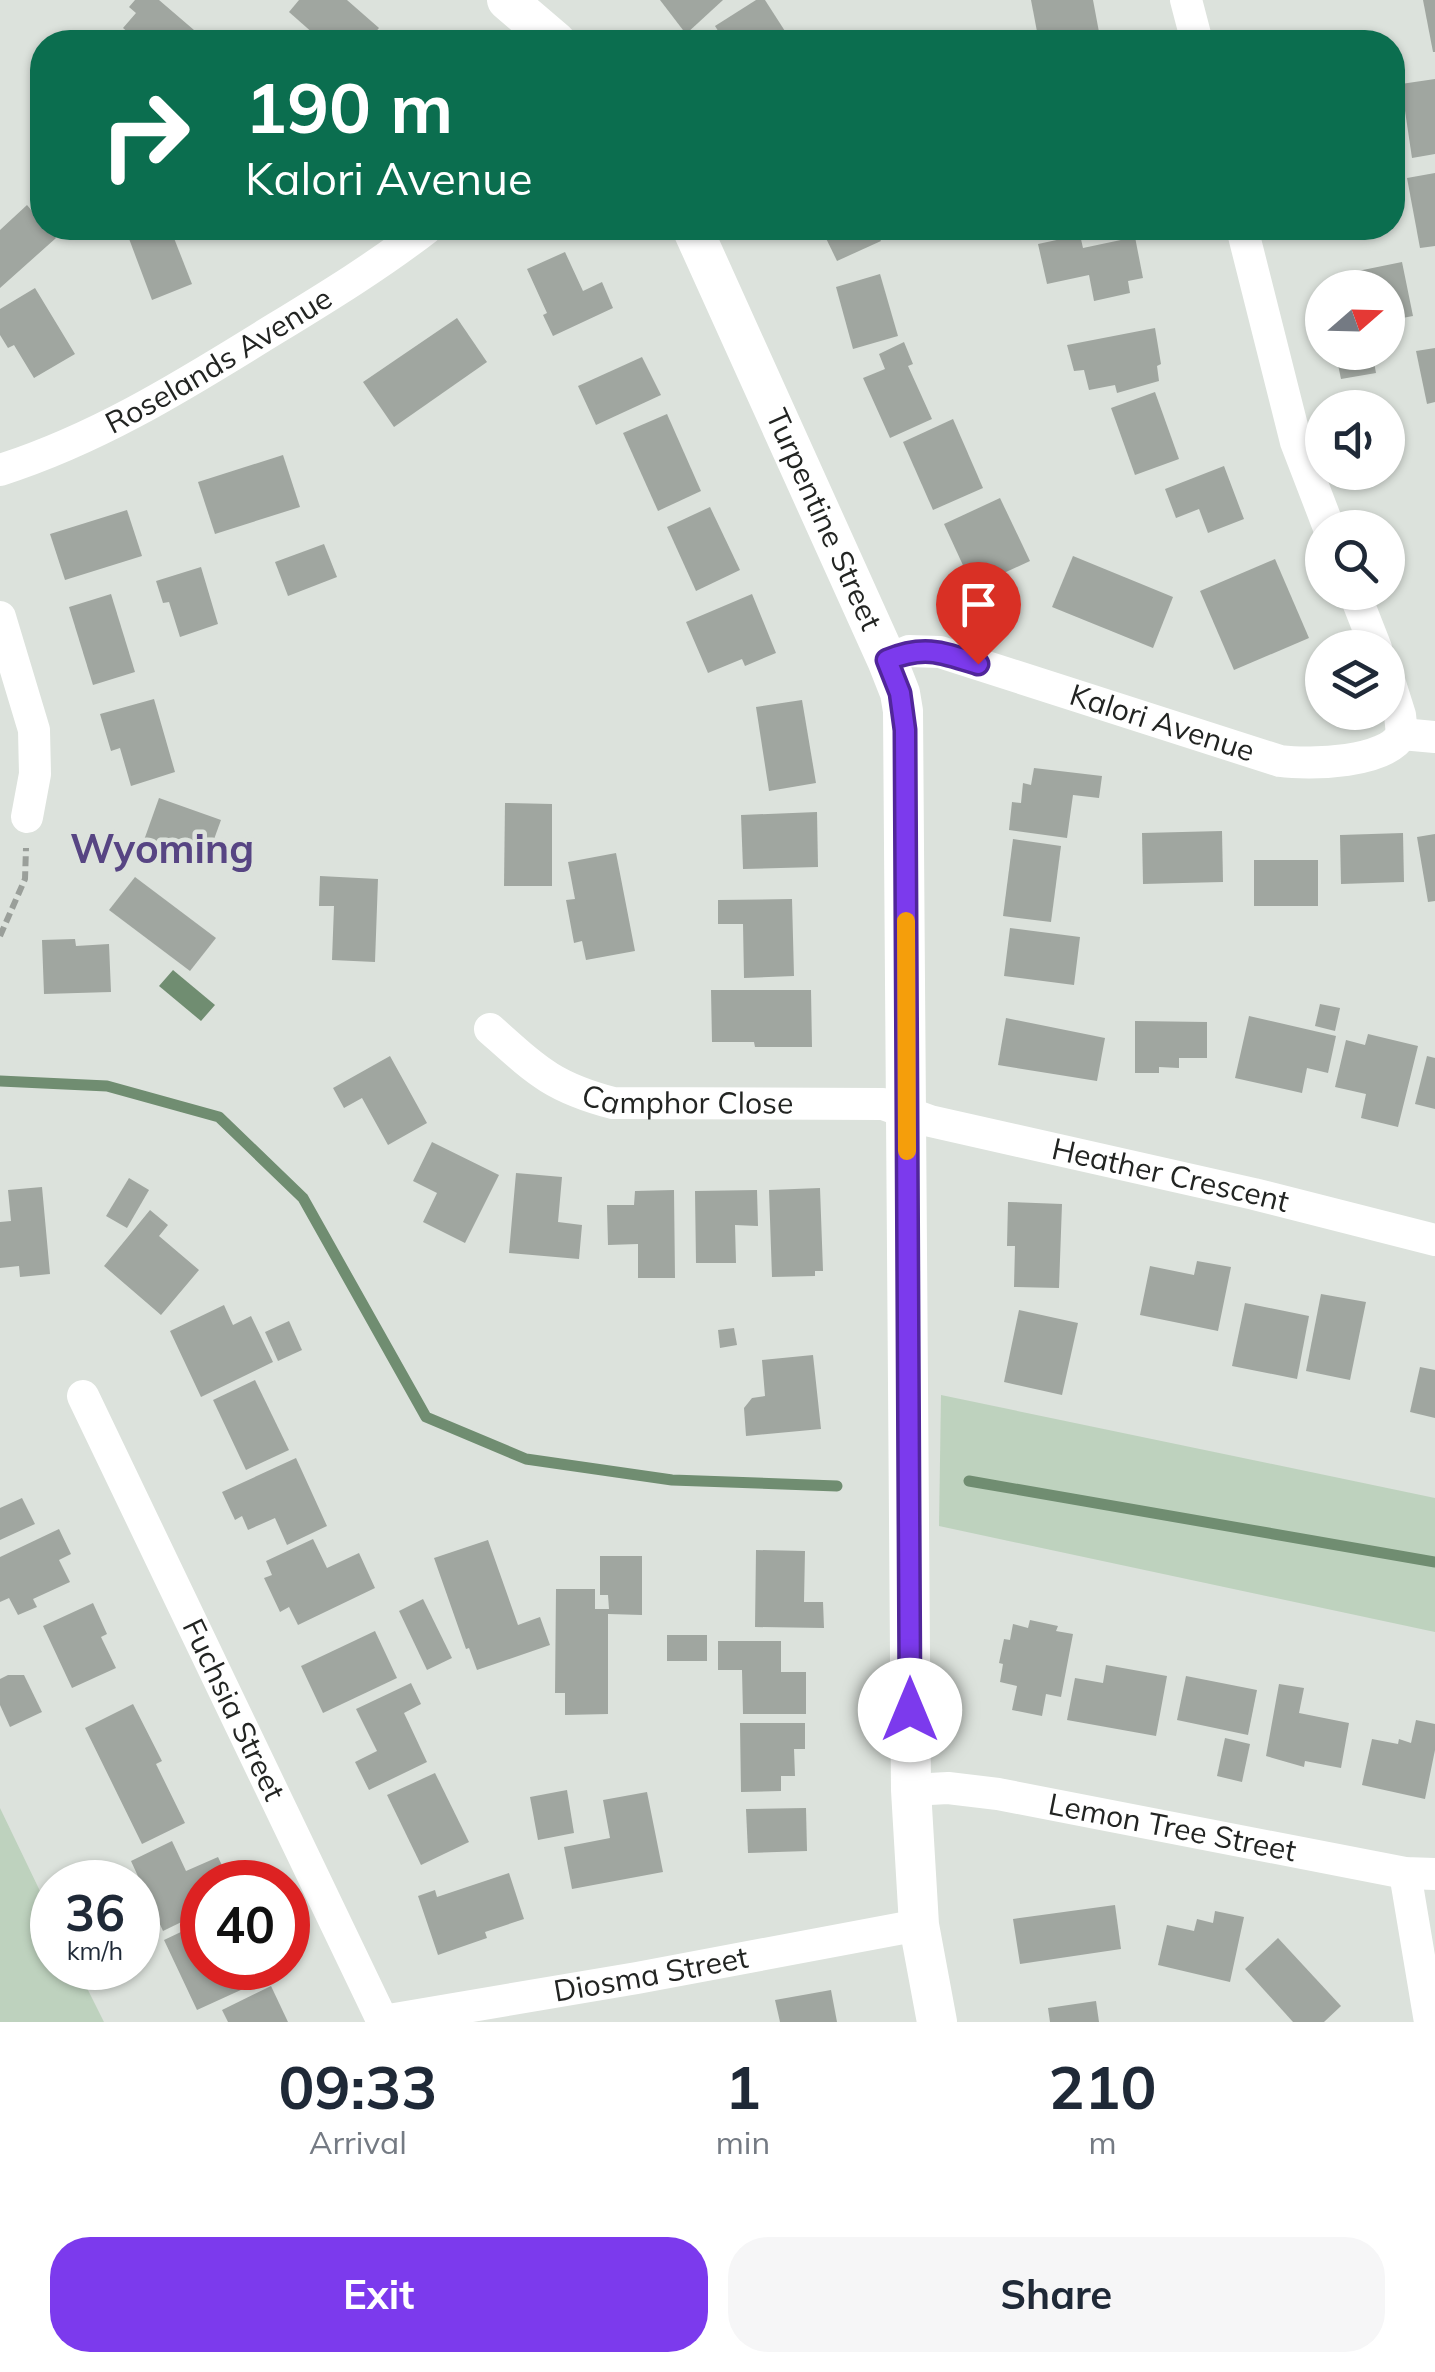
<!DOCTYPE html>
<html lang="en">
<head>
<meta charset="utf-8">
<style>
	:root { --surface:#fff; --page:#f6f6f7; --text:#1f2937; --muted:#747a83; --accent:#7c3aed }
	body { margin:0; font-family:Mulish,sans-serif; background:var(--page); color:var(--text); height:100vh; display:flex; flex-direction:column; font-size:38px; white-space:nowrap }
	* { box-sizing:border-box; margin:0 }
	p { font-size:32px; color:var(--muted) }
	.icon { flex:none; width:55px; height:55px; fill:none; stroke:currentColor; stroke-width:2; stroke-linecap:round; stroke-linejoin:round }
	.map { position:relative; height:2022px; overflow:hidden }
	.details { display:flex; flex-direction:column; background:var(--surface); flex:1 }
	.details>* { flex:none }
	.guide { position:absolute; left:30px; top:30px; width:1375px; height:210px; border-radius:40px; box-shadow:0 2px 8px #0004; background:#0b6e4f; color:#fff; overflow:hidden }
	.needle { width:65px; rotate:70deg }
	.buttons { position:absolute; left:1305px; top:270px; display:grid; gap:20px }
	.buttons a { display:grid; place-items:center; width:100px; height:100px; border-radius:50%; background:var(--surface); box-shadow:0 2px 8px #0004; font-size:50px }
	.speed { position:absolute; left:30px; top:1860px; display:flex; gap:20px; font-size:50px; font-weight:700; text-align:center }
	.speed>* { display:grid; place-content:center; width:130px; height:130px; border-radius:50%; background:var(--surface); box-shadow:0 2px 8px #0004; line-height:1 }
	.speed small { font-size:25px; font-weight:400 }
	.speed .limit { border:15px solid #d22; background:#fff; color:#111 }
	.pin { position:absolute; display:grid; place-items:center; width:85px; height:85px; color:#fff; margin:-102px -42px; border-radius:50% 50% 50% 0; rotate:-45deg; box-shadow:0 0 10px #0007 }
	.pin .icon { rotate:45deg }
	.me { position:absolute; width:110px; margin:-55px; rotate:0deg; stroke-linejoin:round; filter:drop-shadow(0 0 8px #0008) }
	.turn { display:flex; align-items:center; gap:35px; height:210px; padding:0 50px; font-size:45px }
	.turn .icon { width:130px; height:130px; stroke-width:2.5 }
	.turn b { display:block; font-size:70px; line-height:85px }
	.eta { display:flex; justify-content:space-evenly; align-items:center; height:170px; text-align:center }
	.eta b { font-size:60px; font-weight:700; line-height:70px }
	.button { display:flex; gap:20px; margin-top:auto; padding:20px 50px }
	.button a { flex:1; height:115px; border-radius:40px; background:var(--accent); color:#fff; font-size:40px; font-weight:700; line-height:115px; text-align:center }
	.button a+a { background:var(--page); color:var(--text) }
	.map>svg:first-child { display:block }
	.green { fill:#bed2be }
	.water { fill:#708d71 }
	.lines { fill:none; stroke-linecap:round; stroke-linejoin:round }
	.stream { stroke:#708d71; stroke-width:11 }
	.building { fill:#a0a6a0 }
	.path { stroke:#9a9f9a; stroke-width:6; stroke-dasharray:10 5; stroke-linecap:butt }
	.minor { stroke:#fff; stroke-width:32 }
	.tertiary { stroke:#fff; stroke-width:40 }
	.route-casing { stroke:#51269a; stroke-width:25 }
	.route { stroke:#7c3aed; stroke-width:18 }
	.slow { stroke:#f59e0b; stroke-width:18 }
	.labels { text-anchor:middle; stroke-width:9; stroke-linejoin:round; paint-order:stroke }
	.street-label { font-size:30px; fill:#222422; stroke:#dce2dc }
	.district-label { font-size:40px; font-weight:bold; fill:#574583; stroke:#dce2dc }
</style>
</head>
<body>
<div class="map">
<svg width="1435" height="2022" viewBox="0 0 1435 2022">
	<rect width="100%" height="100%" fill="#dce2dc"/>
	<g class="green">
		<path d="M941 1395 1435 1498V1632L939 1526Z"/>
		<path d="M0 1808 52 1916V1968H77L104 2022H0Z"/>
	</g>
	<path class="water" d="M173 970 215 1005 201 1021 159 986Z"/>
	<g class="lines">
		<g class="stream">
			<path d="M0 1081 107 1086 219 1117 303 1198 426 1417 526 1459 672 1480 837 1486"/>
			<path d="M969 1481 1435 1562"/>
		</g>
	</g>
	<g class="building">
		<path d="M135 0H159L208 42H133L136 39 123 28 136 13 129 7Z"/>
		<path d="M299 0H347L379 28 367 42H323L289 12Z"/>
		<path d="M660 0H723L686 34Z"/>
		<path d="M756 0H765L792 42H725L715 26Z"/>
		<path d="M1031 0H1093L1099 32 1039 42Z"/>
		<path d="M1423 0H1435V52H1433Z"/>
		<path d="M1435 79V154L1412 158 1401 84Z"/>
		<path d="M1435 173V246L1420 248 1407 178Z"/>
		<path d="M27 205 42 223V228H47L56 238 0 288V230Z"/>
		<path d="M125 228H170L192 284 152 300Z"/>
		<path d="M821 228H874L881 241 837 261Z"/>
		<path d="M1080 235 1083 248 1135 237 1143 278 1128 281 1130 293 1094 301 1089 275 1047 284 1038 244Z"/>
		<path d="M565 252 583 291 602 282 613 308 553 336 543 315 547 313 527 269Z"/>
		<path d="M1402 262 1413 316 1397 319 1395 312 1388 314V288H1351L1348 273Z"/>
		<path d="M880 274 898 336 853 349 836 287Z"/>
		<path d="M35 288 75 354 34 378 14 345 8 348 0 335V309Z"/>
		<path d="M457 318 487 362 394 427 363 382Z"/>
		<path d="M1155 328 1161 364 1157 366 1159 381 1117 393 1115 385 1089 390 1084 370 1074 371 1067 345Z"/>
		<path d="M904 342 913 364 908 366 932 419 890 438 863 378 885 369 879 354Z"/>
		<path d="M1435 348V402L1427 404 1416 351Z"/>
		<path d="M1353 352H1372L1376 373 1341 379 1336 355Z"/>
		<path d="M642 357 661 395 596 425 578 386Z"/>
		<path d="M1155 392 1179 459 1135 475 1111 408Z"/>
		<path d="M667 414 701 491 658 511 623 433Z"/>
		<path d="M953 419 983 488 933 510 903 442Z"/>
		<path d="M283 455 300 507 215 534 198 482Z"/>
		<path d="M1224 466 1244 519 1208 533 1199 509 1176 518 1165 489Z"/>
		<path d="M1000 498 1030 561 973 587 944 524Z"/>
		<path d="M710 507 740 570 696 591 667 527Z"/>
		<path d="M127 510 142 556 65 580 50 534Z"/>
		<path d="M324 544 337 577 288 596 275 562Z"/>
		<path d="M1073 556 1173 597 1153 648 1052 607Z"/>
		<path d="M1275 559 1309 638 1234 670 1200 591Z"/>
		<path d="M201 567 218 624 180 637 169 602 163 603 156 581Z"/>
		<path d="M111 594 135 672 93 685 69 607Z"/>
		<path d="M752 594 776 653 745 666 742 659 708 673 686 622Z"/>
		<path d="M154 699 175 772 131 786 120 748 111 751 100 714Z"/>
		<path d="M802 700 816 783 769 791 756 707Z"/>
		<path d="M1034 768 1102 776 1099 798 1073 795 1067 838 1009 830 1012 802 1021 803 1023 783 1031 785Z"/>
		<path d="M159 798 221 820 205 864 143 843Z"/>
		<path d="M505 803 552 804V886H504Z"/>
		<path d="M817 812 818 867 743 869 741 815Z"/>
		<path d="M1222 831 1223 882 1143 884 1142 833Z"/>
		<path d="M1403 833 1404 882 1341 884 1340 835Z"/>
		<path d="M1435 834V901L1428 902 1417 837Z"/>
		<path d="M1013 839 1061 846 1051 922 1003 916Z"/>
		<path d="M616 853 635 951 586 960 582 941 574 943 566 900 575 899 568 862Z"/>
		<rect x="1254" y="860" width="64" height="46"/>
		<path d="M320 876 378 879 375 962 332 960 334 906H319Z"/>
		<path d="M135 877 216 938 190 971 109 910Z"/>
		<path d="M792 899 794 976 744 978 743 924H718V900Z"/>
		<path d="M1010 928 1080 937 1074 985 1004 976Z"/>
		<path d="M75 939 76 946 109 944 111 992 44 994 42 940Z"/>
		<path d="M711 990H811L812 1047H755L754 1042H712Z"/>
		<path d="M1320 1004 1340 1008 1335 1031 1315 1026Z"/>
		<path d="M1249 1016 1336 1036 1328 1073 1307 1068 1302 1093 1235 1078Z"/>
		<path d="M1006 1018 1105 1038 1097 1081 998 1065Z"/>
		<path d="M1135 1021 1207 1022V1058H1179V1068L1159 1067V1073H1135Z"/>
		<path d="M1368 1034 1418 1046 1398 1127 1361 1118 1366 1094 1335 1087 1346 1040 1365 1045Z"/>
		<path d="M390 1056 427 1123 388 1145 362 1098 344 1108 333 1088Z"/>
		<path d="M1427 1056 1435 1058V1109L1415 1104Z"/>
		<path d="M432 1142 499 1175 465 1243 423 1222 437 1193 413 1181Z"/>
		<path d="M516 1173 562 1177 558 1222 582 1225 579 1259 509 1253Z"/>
		<path d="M129 1178 149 1190 127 1228 106 1216Z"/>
		<path d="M42 1187 50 1274 20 1277 19 1266 0 1268V1222L11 1221 8 1190Z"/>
		<path d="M820 1188 823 1271H815V1276L772 1277 769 1190Z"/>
		<path d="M674 1190 675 1278H638V1244L608 1245 607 1205H634L635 1191Z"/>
		<path d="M757 1190 758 1226 735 1225 736 1263H696L695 1191Z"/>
		<path d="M1008 1202 1062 1204 1059 1288 1014 1287 1015 1246H1007Z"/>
		<path d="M150 1210 168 1225 159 1236 199 1270 161 1315 104 1266Z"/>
		<path d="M1197 1261 1231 1267 1218 1331 1140 1315 1150 1266 1194 1275Z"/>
		<path d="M1321 1294 1366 1302 1350 1380 1306 1371Z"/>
		<path d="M1245 1303 1309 1316 1297 1379 1232 1366Z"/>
		<path d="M224 1305 233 1325 251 1316 273 1362 201 1397 170 1331Z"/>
		<path d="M1019 1310 1078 1323 1062 1395 1004 1382Z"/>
		<path d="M289 1321 302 1350 278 1361 265 1332Z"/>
		<path d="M734 1328 737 1345 720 1348 718 1330Z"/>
		<path d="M813 1355 821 1429 746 1436 744 1408 752 1398 765 1396 762 1360Z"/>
		<path d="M1420 1367 1435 1370V1418L1410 1412Z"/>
		<path d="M255 1380 289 1450 246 1470 213 1400Z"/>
		<path d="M296 1458 327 1526 287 1545 275 1518 248 1530 242 1516 235 1520 222 1492Z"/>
		<path d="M22 1498 35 1524 0 1540V1508Z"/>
		<path d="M59 1529 71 1554 59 1560 70 1582 33 1599 37 1607 18 1615 9 1598 0 1602V1557Z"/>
		<path d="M313 1539 327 1568 359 1553 375 1588 298 1625 289 1607 280 1612 264 1578 272 1575 266 1561Z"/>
		<path d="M488 1540 518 1625 540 1617 550 1645 477 1670 469 1648 466 1649 434 1558Z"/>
		<path d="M756 1550 805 1551 804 1602H823L824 1628 755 1627Z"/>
		<path d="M600 1556H642V1615L608 1614V1714L565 1715V1693H555L556 1589H595V1609H609L608 1595H600Z"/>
		<path d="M423 1599 452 1658 427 1670 399 1611Z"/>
		<path d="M93 1603 107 1634 101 1637 116 1668 72 1688 43 1626Z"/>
		<path d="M1030 1620 1058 1626 1056 1631 1073 1634 1061 1697 1046 1694 1042 1716 1012 1710 1017 1686 1000 1682 1003 1664 999 1663 1004 1639 1010 1640 1013 1624 1028 1628Z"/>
		<path d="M375 1631 397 1678 323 1713 301 1666Z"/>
		<rect x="667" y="1635" width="40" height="26"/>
		<path d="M718 1641H781V1672H806V1714H743L742 1670H718Z"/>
		<path d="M1106 1665 1167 1676 1156 1736 1067 1720 1075 1678 1103 1683Z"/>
		<path d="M8 1675H24L42 1712 10 1727 0 1705V1679Z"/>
		<path d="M1186 1676 1257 1690 1248 1735 1177 1720Z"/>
		<path d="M411 1683 421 1704 404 1713 427 1762 369 1790 355 1762 377 1751 356 1709Z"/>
		<path d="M1279 1684 1304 1688 1299 1713 1349 1723 1341 1768 1305 1761 1304 1767 1266 1756Z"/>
		<path d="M133 1704 162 1761 156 1764 185 1823 142 1844 85 1728Z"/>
		<path d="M1416 1720 1435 1724V1750L1425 1799 1362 1785 1372 1739 1398 1744 1399 1739 1411 1743Z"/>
		<path d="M740 1723H805V1749H794L795 1776H781V1791L741 1792Z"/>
		<path d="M1225 1738 1250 1744 1242 1782 1217 1776Z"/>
		<path d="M435 1773 469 1842 421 1865 387 1795Z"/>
		<path d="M567 1790 574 1833 538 1840 530 1797Z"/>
		<path d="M647 1792 663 1872 572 1889 564 1847 610 1838 603 1800Z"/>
		<path d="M806 1808 807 1851 748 1853 746 1809Z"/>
		<path d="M172 1841 186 1871 218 1857 230 1882H202V1912L163 1931 131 1861Z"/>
		<path d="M509 1873 524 1919 485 1932 487 1938 438 1955 418 1896 435 1890 437 1897Z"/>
		<path d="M1115 1905 1121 1949 1020 1964 1013 1919Z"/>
		<path d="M1215 1911 1244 1917 1230 1982 1158 1965 1167 1925 1194 1931 1197 1919 1213 1923Z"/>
		<path d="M202 1922V1968H233L243 1989 197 2010 164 1940Z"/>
		<path d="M1278 1938 1341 2006 1324 2022H1293L1245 1969Z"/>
		<path d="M271 1986 288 2022H228L222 2010Z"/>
		<path d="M831 1990 837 2022H780L775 2000Z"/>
		<path d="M1096 2001 1099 2022H1050L1048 2008Z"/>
	</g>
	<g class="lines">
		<path class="path" d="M0 936 25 879 26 848"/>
		<g class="minor">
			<path d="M1186 0 1197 42"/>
			<path d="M1242 228 1296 442 1329 528"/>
			<path id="s1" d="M0 470C94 440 176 390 260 338 317 303 374 269 427 228"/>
			<path d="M1354 592 1376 648"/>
			<path d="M0 617 34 730 35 774 27 817"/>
			<path id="s2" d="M887 660 909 651 940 652 1280 761C1311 765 1387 763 1402 734"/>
			<path d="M1388 677 1400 715 1402 734"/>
			<path d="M1402 734 1435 737"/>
			<path id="s3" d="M490 1029C536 1070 552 1087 613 1103L883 1104 930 1121 1254 1194 1435 1240"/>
			<path id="s4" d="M83 1396 383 2022"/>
			<path id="s5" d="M911 1790 948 1788 998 1794 1405 1873 1435 1874"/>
			<path d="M1405 1873 1430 2022"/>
			<path id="s6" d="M383 2021 637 1978 919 1925"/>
		</g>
		<g class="tertiary">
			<path d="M507 0 556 42"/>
			<path id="s7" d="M692 228 887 660 900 693 903 711 911 1790 919 1925 937 2022"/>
		</g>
	</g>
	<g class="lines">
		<defs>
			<path id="route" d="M910 1710 905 730 900 693 887 660C924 645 941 652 978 664"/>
		</defs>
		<use href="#route" class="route-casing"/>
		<use href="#route" class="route"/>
		<path class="slow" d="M906 921 907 1151"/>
	</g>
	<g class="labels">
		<g class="street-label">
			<text dy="10" stroke="none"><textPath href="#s1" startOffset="245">Roselands Avenue</textPath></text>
			<text dy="10" stroke="none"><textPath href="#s7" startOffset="320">Turpentine Street</textPath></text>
			<text dy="10" stroke="none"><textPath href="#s2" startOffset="288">Kalori Avenue</textPath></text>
			<text dy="10" stroke="none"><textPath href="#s3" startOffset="220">Camphor Close</textPath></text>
			<text dy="10" stroke="none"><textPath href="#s3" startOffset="712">Heather Crescent</textPath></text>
			<text dy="10" stroke="none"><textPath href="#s4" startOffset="348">Fuchsia Street</textPath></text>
			<text dy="10" stroke="none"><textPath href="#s5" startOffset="265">Lemon Tree Street</textPath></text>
			<text dy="10" stroke="none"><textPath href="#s6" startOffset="272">Diosma Street</textPath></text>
		</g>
		<g class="district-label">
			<text x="162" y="863">Wyoming</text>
		</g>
	</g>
</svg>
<div class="buttons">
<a><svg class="needle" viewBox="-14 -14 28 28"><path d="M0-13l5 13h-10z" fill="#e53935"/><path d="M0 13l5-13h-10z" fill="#747a83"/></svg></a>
<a><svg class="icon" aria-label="sound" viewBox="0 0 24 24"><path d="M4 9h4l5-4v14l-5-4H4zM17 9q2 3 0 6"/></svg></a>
<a><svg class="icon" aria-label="search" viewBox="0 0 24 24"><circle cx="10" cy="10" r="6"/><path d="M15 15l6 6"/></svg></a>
<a><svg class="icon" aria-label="layers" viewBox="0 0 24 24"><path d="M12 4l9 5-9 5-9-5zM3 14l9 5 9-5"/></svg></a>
</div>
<div class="speed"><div>36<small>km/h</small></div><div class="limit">40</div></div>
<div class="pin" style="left:978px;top:664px;background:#d93025"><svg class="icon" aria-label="arrive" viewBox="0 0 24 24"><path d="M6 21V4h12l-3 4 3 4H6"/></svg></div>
<svg class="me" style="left:910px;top:1710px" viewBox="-20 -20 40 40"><circle r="19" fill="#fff"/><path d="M0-13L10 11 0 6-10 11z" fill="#7c3aed"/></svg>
<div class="guide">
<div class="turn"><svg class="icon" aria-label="right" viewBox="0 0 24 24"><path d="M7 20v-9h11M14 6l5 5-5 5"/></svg><div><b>190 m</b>Kalori Avenue</div></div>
</div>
</div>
<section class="details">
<div class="eta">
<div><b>09:33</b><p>Arrival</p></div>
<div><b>1</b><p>min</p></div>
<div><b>210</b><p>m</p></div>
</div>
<div class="button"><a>Exit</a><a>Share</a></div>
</section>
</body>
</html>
